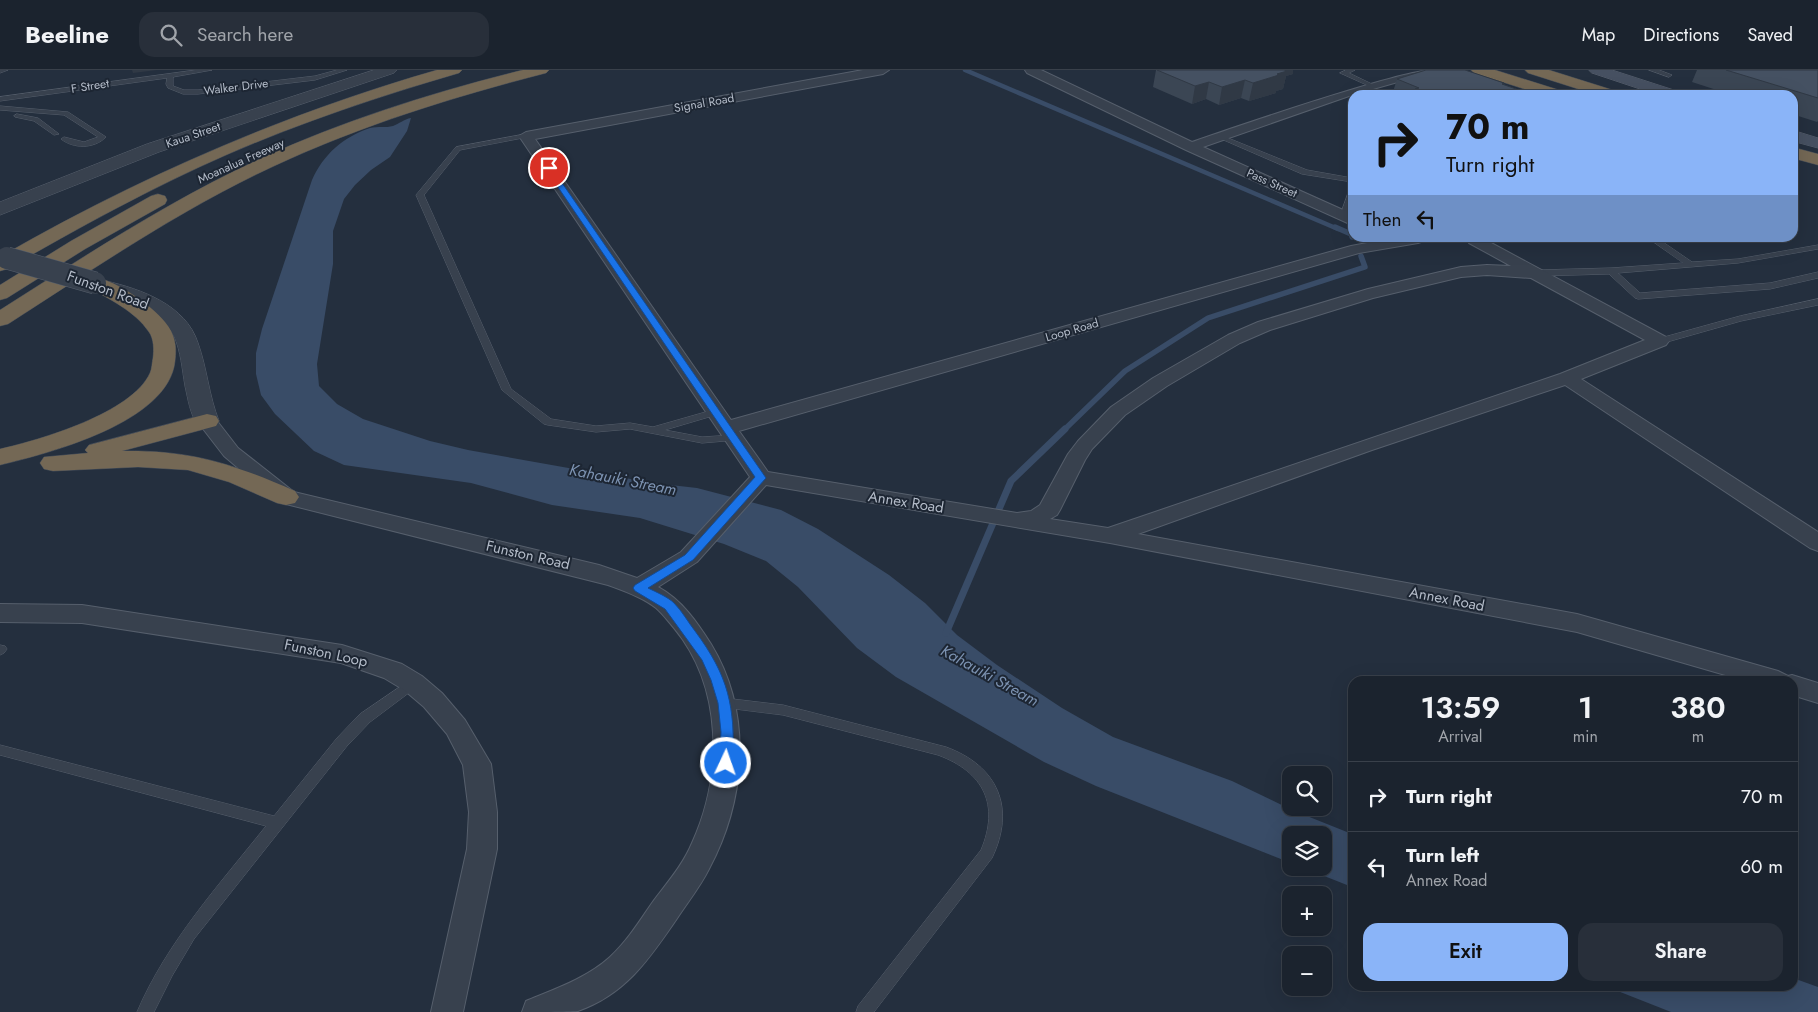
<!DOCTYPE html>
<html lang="en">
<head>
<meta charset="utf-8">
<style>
	:root { --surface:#1b232e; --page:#282f3a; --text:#f1f3f6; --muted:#a0a4aa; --line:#39404a; --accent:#8ab4f8 }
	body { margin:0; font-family:Jost,sans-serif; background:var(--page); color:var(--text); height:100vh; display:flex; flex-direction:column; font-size:19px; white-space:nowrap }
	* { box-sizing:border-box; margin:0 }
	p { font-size:16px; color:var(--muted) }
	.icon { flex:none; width:28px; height:28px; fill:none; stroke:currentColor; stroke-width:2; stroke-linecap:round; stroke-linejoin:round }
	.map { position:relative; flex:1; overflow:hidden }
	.details { position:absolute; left:1348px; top:606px; width:450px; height:315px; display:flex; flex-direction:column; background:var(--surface); border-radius:15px; box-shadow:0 5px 20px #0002,0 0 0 1px var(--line) }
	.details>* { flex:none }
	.banner { position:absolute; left:1348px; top:20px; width:450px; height:152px; border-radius:15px; box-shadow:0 5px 20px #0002,0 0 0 1px var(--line); background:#8ab4f8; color:#111; overflow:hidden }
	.buttons { position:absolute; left:1282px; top:696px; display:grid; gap:10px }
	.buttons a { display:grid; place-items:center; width:50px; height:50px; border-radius:10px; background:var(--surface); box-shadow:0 5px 20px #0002,0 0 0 1px var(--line); font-size:25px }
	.pin { position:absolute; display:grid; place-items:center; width:42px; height:42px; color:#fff; margin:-21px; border:2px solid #fff; border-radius:50%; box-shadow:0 1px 5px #0007 }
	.me { position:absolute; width:55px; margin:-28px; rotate:3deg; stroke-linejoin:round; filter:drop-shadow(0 0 4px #0008) }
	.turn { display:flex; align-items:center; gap:18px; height:105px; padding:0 15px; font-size:22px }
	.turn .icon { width:65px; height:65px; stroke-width:2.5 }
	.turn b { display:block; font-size:35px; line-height:42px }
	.then { display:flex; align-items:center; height:48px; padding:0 15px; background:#0003; gap:10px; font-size:19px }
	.eta { display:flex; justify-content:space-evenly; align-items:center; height:85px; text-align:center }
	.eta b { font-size:30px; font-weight:600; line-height:35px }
	.action { display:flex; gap:10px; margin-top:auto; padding:10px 15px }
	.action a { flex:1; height:58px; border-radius:15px; background:var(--accent); color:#111; font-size:20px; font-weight:600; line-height:58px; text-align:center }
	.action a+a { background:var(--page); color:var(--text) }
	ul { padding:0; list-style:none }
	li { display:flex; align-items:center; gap:15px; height:70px; padding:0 15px; border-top:1px solid var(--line) }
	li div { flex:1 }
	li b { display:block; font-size:19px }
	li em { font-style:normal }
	header { display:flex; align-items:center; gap:30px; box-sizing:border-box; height:70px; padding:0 25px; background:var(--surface); border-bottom:1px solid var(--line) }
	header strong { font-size:24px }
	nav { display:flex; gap:28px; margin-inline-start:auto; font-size:18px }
	.search { width:350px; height:45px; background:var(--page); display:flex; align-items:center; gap:12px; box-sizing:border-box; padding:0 18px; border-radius:15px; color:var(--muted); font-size:19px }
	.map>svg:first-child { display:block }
	.water { fill:#394c67 }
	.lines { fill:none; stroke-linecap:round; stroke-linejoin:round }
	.stream-far2 { stroke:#394c67; stroke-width:4.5 }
	.stream-far1 { stroke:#394c67; stroke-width:5.5 }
	.stream { stroke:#394c67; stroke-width:7 }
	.service-casing { stroke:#565f6c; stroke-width:1 }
	.minor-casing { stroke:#565f6c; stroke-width:2 }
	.tertiary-casing { stroke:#565f6c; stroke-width:1 }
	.secondary-casing { stroke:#565f6c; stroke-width:1 }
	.motorway-casing { stroke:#434c59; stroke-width:1 }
	.service { fill:#38414e; fill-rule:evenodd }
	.minor { fill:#38414e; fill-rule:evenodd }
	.tertiary { fill:#38414e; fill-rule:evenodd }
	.secondary { fill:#465061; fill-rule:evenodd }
	.motorway { fill:#746855; fill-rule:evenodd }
	.tertiary-bridge-casing { stroke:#565f6c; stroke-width:23; stroke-linecap:butt }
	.tertiary-bridge { stroke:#38414e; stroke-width:22 }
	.wall { fill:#3b4654 }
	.shaded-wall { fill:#303945 }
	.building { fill:#455162; stroke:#303945 }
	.route { fill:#1a73e8; stroke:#114b97 }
	.labels { text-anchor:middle; stroke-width:4; stroke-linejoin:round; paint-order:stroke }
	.far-street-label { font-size:12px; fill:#b4bcc9; stroke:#1d2633 }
	.street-label { font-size:15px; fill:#b4bcc9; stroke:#1d2633 }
	.water-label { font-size:16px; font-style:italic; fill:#7c92b1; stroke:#1d2633 }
</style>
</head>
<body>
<header>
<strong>Beeline</strong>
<div class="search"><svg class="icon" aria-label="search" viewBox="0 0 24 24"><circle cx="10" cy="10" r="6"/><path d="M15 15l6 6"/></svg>Search here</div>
<nav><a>Map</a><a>Directions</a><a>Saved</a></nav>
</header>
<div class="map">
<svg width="1818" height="942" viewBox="0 0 1818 942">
	<rect width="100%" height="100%" fill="#242f3e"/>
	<g class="water">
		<path d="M411 48 407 61 390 87 371 100 355 115 344 129 333 161V194L317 294 319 316 337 334 363 349 430 371 468 380 653 413 697 418 781 440 818 459 889 505 925 533 957 565 997 595 1062 638 1113 667 1232 711 1292 740 1352 764V817L1304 798H1324V765H1291V793L1096 716 1044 692 896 607 857 578 798 517 766 491 724 474 640 448 552 435 471 413 344 395 314 381 275 344 261 325 256 304V283L262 259 312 110C323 85 343 67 370 58 378 56 386 58 393 56 399 54 404 49 411 48Z"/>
		<path d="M1793 908 1818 917V942H1671L1605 916H1792Z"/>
	</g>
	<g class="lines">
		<path class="stream-far2" d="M965 0 1338 159"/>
		<g class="stream-far1">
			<path d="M1335 157 1351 164 1352 167"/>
			<path d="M1064 360 1125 301 1208 248 1365 197 1361 186"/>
		</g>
		<path class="stream" d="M946 563 1011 411 1065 359"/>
		<defs>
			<g id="service">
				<path d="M0 0H8L0 3Z"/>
				<path d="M196 0H212L173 7V16L184 20H198L315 6 337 0H347L315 10 198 24H183L168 18 166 14 167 8 0 31V27Z"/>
				<path d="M1346 0H1355L1349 3 1374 15 1369 16 1340 3Z"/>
				<path d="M1649 0H1659L1672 5 1669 7Z"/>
				<path d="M0 36 68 42 106 67C94 79 74 79 61 69L64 67 84 72 98 67 64 45 0 40Z"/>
				<path d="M17 44 38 48 59 64 54 65 34 51 15 47 14 46Z"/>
				<path d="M526 64 529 66 528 67 460 80 424 125 511 319 551 349 596 356 630 353 653 357 716 339 721 342 719 344 665 360 702 367 733 365 738 368 737 370 702 373 630 359 596 362 548 355 544 354 502 320 416 125 456 77Z"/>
				<path d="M1219 66H1223L1307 100 1352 108V112L1302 104 1219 68Z"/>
				<path d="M1349 121H1352V133L1347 148H1341L1340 146Z"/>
				<path d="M1648 168H1657L1692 192 1738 189 1818 175V179L1738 193 1618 203 1640 223 1770 213 1818 202V208L1770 219 1638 229 1635 228 1609 204 1538 206 1534 203 1538 200 1611 198 1683 193Z"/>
				<path d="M1818 229V235L1741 251 1660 274 1655 271 1657 269 1740 246Z"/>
				<path d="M0 575 5 576 7 579 4 583 0 585Z"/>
				<path d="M413 608 418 610 419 613 418 616 370 652 347 676 194 869 172 906 154 942H137C167 872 219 815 266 756L0 685V675L274 746 337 668 360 644Z"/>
				<path d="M724 628 783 635 946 677C998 696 1016 738 992 788L874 942H856L858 936 981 780C1000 735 984 702 938 685L783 645 719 637 718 633 719 629Z"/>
			</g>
			<g id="minor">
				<path d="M863 0H889L883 4 535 69 731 350 1351 176 1394 168H1426L1424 171 1418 173 1359 183 739 361 768 402 1017 443 1031 441 1040 435 1068 384 1078 371 1111 337 1153 308 1228 265 1258 252 1368 219 1461 197 1487 195 1511 196 1469 173 1467 170 1469 168H1482L1666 267 1669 271 1666 275 1581 309 1818 462V481L1810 478 1565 315 1372 380 1138 464 1577 544 1778 601 1788 606 1792 605 1818 613V633L1792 625V611H1746L1577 562 1110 473 766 415 697 492 658 517C682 530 697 552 711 574 753 643 746 730 709 799 700 817 687 833 676 850 649 889 626 924 578 941 567 942 535 942 522 942L526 931C555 919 587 908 610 887 627 871 639 852 652 833 666 814 683 795 692 773 723 705 723 617 674 558 668 551 663 544 656 538 642 527 624 521 608 515L278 432 224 386 197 351 200 347 207 345 214 347 238 378 294 422 599 495 637 508 681 482 750 407 519 66 526 62ZM1487 205 1531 208 1645 270 1560 304 1108 458 1050 449 1057 445 1060 440 1085 390 1092 379 1125 345 1167 316 1240 273 1270 260 1373 228 1461 207Z"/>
				<path d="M1025 0H1041L1192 72C1229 59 1402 0 1428 1L1426 4 1352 25 1203 77 1352 144V155L1186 80 1027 3Z"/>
				<path d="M0 534 82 535 342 575 402 594 422 606 442 623 465 650 491 694 497 742V779L463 942H431L467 779 469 742 463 695 447 664 424 637 404 620 384 608 341 593 82 553 0 552Z"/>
			</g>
			<g id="tertiary">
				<path d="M374 0H397L394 3 159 82 0 145V132L147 74Z"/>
				<path d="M106 211C141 219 186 235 198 273 207 298 209 326 219 351L216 356 207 358 198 356C190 344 188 329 185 316 182 299 181 282 174 266 162 240 123 230 99 221L96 217 99 213Z"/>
			</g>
			<g id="secondary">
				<path d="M1589 0H1612L1680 22 1682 25H1658L1592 3Z"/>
				<path d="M1792 60 1818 68V78L1792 71Z"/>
			</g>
			<g id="motorway">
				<path d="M437 0H462L459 3C380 26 302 52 226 85 151 118 78 158 7 199L0 201V187C139 107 284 44 437 0Z"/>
				<path d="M523 0H549L546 3C453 27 362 55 274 96 181 139 95 198 8 254L0 256V240C85 186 170 130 262 88 345 50 434 22 523 0Z"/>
				<path d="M1471 0H1495L1559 20 1561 23 1559 25H1543L1474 3Z"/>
				<path d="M1525 0H1549L1619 22 1621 25H1597L1528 3Z"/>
				<path d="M1792 77 1818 84V95L1792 88Z"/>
				<path d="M158 124 165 126 167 130 165 134 85 179 7 228 0 230V215L71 171 151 126Z"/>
				<path d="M95 207C118 212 150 234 165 252 175 264 177 276 175 291 169 352 50 383 0 395V379C40 370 132 343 150 303 152 299 152 292 153 288 154 280 154 269 149 262 135 241 109 229 88 217L85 213 88 209Z"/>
				<path d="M207 344 216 346 219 351 216 356 122 381C192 380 233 394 295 421L299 427 295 433 286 435 277 433 229 412 188 400 138 397 53 401 44 399 40 393 44 387 88 383 85 380 89 375Z"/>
			</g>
		</defs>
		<use href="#service" class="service-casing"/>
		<use href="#minor" class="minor-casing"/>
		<use href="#tertiary" class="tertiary-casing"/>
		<use href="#secondary" class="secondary-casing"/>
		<use href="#motorway" class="motorway-casing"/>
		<use href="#service" class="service"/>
		<use href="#minor" class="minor"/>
		<use href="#tertiary" class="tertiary"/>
		<use href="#secondary" class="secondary"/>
		<use href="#motorway" class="motorway"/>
		<defs>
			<path id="tertiary-bridge" d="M7 188 95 213"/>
		</defs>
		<use href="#tertiary-bridge" class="tertiary-bridge-casing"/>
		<use href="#tertiary-bridge" class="tertiary-bridge"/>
	</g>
	<g class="wall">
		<path d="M1156 0H1293V4L1286 6 1283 19 1276 21V23L1249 31 1241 28 1219 35 1206 29 1192 34 1153 17Z"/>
		<path d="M1697 0H1818V51L1817 52 1792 44V25H1732L1692 12Z"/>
		<path d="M1397 9 1503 14 1533 25H1392Z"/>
	</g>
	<g class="shaded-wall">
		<path d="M132 0H157L133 3Z"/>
		<path d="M1269 0H1293V4L1286 6 1283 19 1276 21V23L1249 31 1253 13Z"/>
		<path d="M1245 10 1241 28 1219 35 1222 17Z"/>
		<path d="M1209 12 1206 29 1192 34 1195 16Z"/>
	</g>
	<g class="building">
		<path d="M1157 0H1284L1287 1 1277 4 1279 5 1253 13 1245 10 1222 17 1209 12 1195 16Z"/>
		<path d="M1426 0H1465L1504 13 1502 14 1533 25H1429L1415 19 1419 18 1397 9Z"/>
		<path d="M1726 0H1818V28Z"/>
	</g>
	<path class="route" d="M546 97H551L766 408 693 490 648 518C656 522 668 527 674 533 682 541 688 552 695 561 729 607 735 636 733 693L731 697 726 699 721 697 719 693 721 662 718 633 711 610 702 590 665 539 635 521 633 518 635 515 685 485 755 407 545 98Z"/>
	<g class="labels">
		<g class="far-street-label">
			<text transform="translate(90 16) rotate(-9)" y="4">F Street</text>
			<text transform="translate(236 17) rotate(-7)" y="4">Walker Drive</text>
			<text transform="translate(704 33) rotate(-10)" y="4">Signal Road</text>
			<text transform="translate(193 65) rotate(-19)" y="4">Kaua Street</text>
			<text transform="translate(241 91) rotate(-24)" y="4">Moanalua Freeway</text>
			<text transform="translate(1272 113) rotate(24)" y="4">Pass Street</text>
			<text transform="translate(1072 260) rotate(-16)" y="4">Loop Road</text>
		</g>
		<g class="street-label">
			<text transform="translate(108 220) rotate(20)" y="5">Funston Road</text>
			<text transform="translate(906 432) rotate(9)" y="5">Annex Road</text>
			<text transform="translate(528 485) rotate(13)" y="5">Funston Road</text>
			<text transform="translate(1447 529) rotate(11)" y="5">Annex Road</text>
			<text transform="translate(326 583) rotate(12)" y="5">Funston Loop</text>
		</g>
		<g class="water-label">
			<text transform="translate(623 409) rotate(11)" y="6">Kahauiki Stream</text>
			<text transform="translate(990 605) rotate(29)" y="6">Kahauiki Stream</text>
		</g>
	</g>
</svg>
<div class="buttons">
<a><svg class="icon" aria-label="search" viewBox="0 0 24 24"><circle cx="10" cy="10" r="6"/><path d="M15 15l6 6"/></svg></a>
<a><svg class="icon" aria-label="layers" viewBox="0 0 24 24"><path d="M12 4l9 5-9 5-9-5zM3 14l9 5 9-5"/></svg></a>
<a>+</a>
<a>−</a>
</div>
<div class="pin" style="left:549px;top:98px;background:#d93025"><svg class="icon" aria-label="arrive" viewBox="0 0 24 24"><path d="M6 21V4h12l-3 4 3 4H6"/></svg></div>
<svg class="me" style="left:726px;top:693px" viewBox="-20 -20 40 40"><circle r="17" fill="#1a73e8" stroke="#fff" stroke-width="3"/><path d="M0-11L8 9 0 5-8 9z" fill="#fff"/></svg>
<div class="banner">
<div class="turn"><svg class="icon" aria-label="right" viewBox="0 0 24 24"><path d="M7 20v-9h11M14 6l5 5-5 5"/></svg><div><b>70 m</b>Turn right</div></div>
<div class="then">Then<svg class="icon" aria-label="left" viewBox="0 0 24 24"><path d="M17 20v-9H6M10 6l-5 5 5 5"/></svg></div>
</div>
<section class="details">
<div class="eta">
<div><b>13:59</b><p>Arrival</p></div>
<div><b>1</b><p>min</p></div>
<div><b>380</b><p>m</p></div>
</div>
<ul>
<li><svg class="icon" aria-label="right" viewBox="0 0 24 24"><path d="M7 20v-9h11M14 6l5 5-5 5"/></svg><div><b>Turn right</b></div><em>70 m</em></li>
<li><svg class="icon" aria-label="left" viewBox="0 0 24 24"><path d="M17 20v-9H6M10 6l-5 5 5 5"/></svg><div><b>Turn left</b><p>Annex Road</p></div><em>60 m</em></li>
</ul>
<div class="action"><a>Exit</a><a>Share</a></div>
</section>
</div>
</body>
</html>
